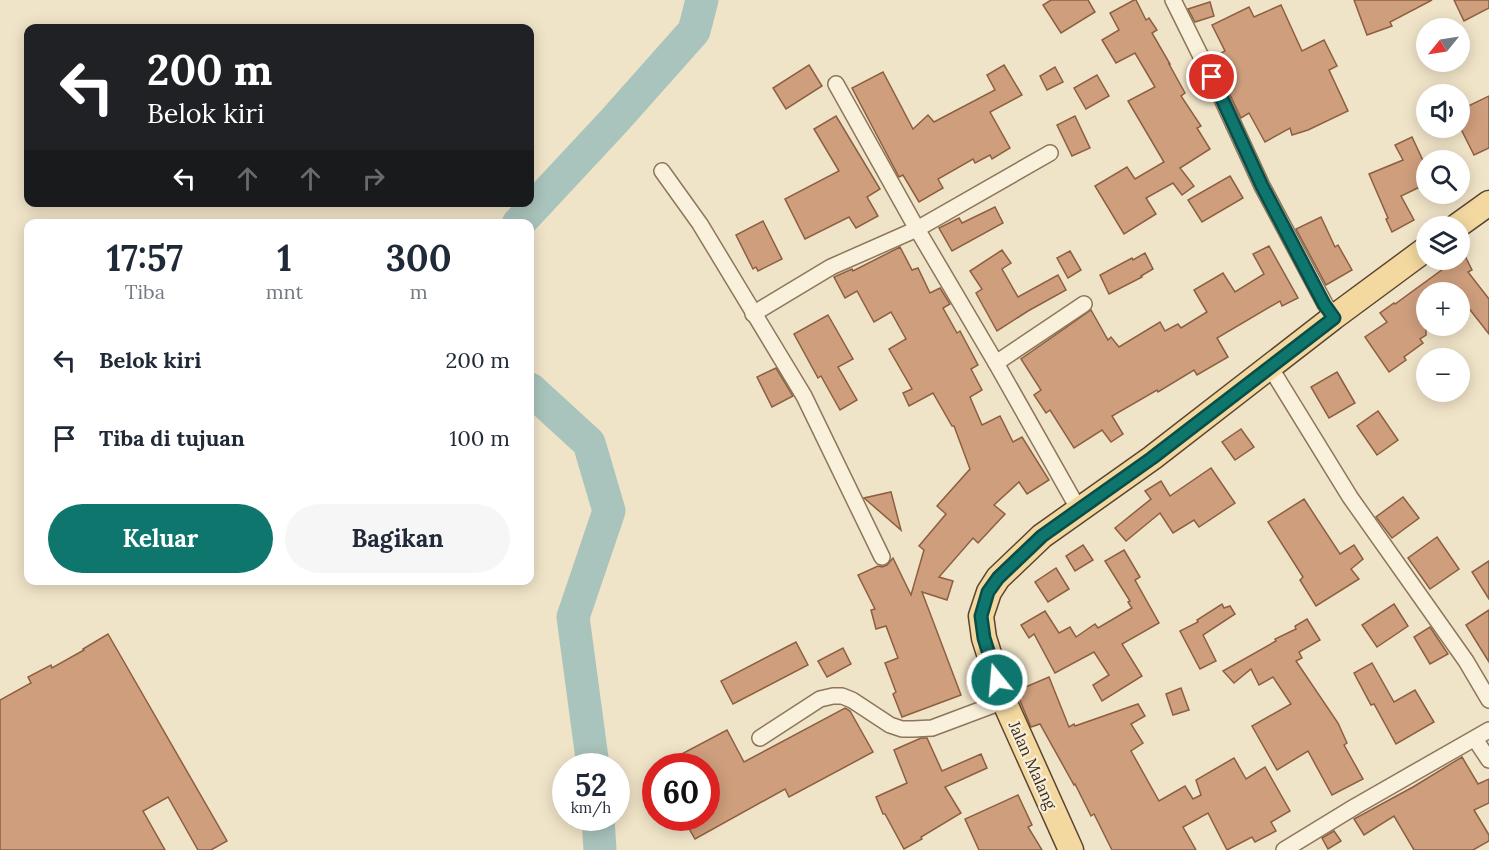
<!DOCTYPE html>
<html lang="id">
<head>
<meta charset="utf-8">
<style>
	:root { --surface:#fff; --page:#f6f6f7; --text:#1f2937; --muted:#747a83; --accent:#0f766e }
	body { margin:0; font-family:Lora,serif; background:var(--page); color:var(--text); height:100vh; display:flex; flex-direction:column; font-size:22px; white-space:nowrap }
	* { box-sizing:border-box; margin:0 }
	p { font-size:20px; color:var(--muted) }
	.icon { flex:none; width:33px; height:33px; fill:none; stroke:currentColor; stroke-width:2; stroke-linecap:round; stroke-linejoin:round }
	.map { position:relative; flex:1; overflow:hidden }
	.drawer { position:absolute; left:24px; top:219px; width:510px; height:366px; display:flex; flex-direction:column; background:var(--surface); border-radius:12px; box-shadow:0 3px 15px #0003 }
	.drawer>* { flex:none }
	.banner { position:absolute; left:24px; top:24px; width:510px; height:183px; border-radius:12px; box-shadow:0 3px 15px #0003; background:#202124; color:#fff; overflow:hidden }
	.needle { width:39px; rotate:240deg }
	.tools { position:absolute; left:1416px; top:18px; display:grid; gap:12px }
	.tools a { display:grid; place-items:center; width:54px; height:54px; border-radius:50%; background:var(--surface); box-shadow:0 3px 15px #0003; font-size:30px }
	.speed { position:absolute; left:552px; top:753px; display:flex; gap:12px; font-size:30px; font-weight:700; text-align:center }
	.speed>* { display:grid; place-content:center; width:78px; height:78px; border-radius:50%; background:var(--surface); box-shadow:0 3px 15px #0003; line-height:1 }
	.speed small { font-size:15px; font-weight:400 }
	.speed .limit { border:9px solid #d22; background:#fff; color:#111 }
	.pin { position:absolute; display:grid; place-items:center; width:51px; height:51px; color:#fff; margin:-26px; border:3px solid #fff; border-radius:50%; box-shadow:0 2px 6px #0007 }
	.me { position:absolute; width:66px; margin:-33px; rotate:343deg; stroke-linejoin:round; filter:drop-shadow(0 0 4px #0008) }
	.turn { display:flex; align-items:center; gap:21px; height:126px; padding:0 24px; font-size:27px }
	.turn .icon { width:78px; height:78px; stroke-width:2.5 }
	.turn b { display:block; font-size:42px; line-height:51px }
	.lanes { display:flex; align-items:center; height:57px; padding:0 24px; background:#0003; justify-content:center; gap:30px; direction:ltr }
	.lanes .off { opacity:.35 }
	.eta { display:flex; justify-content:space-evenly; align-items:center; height:102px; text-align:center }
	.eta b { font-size:36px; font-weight:700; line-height:42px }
	.primary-button { display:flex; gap:12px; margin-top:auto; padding:12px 24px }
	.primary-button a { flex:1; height:69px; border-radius:36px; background:var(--accent); color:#fff; font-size:24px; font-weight:700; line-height:69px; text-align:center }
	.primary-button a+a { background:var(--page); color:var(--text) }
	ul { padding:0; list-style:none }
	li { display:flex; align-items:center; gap:18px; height:78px; padding:0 24px }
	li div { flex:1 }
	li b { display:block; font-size:22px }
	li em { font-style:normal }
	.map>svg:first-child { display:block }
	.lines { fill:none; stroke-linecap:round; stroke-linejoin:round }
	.river { stroke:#a9c4bc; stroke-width:33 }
	.building { fill:#cf9f7d; stroke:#8d5f41; stroke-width:1.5 }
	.street-casing { stroke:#8d765c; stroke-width:18 }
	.primary-casing { stroke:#5b4430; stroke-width:27 }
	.street { stroke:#faf1dc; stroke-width:15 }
	.primary { stroke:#f3d9a0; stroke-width:24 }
	.route-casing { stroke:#0a4d48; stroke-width:15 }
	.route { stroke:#0f766e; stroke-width:10 }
	.labels { text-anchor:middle; stroke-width:4.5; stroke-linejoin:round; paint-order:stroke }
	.street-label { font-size:16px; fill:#3d2e20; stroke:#f7eed8 }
</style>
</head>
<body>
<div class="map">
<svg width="1489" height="850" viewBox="0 0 1489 850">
	<rect width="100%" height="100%" fill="#f0e4c8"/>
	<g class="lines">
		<g class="river">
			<path d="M518 224 614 121 694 31 702 0"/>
			<path d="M530 389 589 443 609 511 573 617 593 766"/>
			<path d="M598 818 600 850"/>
		</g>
	</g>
	<g class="building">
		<path d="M1051 0H1088L1095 12 1061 33 1043 5Z"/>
		<path d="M1134 0H1136L1146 20 1149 18 1157 30 1152 33 1170 64H1169L1185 93 1181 96 1201 126 1197 128 1210 149 1180 168 1194 186 1182 195 1173 183 1146 198 1156 214 1124 234 1095 186 1127 167 1135 179 1164 162 1128 101 1155 87 1135 53 1116 63 1102 40 1119 30 1110 13Z"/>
		<path d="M1354 0H1432L1390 22 1392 26 1367 35Z"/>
		<path d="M1454 0H1489V8L1464 21Z"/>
		<path d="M1210 2 1214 16 1195 22 1188 9Z"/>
		<path d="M1281 5 1302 51 1324 40 1337 66 1329 70 1348 111 1308 130 1292 135 1290 128 1265 142 1249 113 1241 118 1224 82 1226 81 1213 57 1225 51 1212 25 1249 7 1254 17Z"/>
		<path d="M809 65 822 86 786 109 773 88Z"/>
		<path d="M1004 65 1022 95 990 112 1010 148 992 159 990 155 975 163 973 159 938 179 943 188 919 202 903 175 899 177 852 88 883 72 913 129 928 115 934 122 995 90 987 75Z"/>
		<path d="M1055 67 1063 82 1047 90 1040 76Z"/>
		<path d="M1097 75 1109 96 1086 109 1074 88Z"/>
		<path d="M1489 96V148L1474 155 1460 127V110Z"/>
		<path d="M836 116 880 189 867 197 878 216 856 228 849 217 805 239 785 199 839 171 814 129Z"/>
		<path d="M1075 116 1090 148 1072 156 1057 125Z"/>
		<path d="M1412 137 1426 167V184L1401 196 1414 220 1392 232 1386 219 1388 218 1369 174 1403 160 1395 145Z"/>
		<path d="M1230 176 1243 198 1202 222 1188 200Z"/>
		<path d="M995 207 1003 223 952 251 939 228 959 218 962 223Z"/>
		<path d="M1321 217 1335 247 1338 245 1352 270 1326 285 1296 229Z"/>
		<path d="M763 221 782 259 758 271 756 267 753 269 736 235Z"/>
		<path d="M1269 246 1298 298 1282 306 1280 301 1217 338 1228 357 1197 375 1194 370 1158 392 1157 390 1112 416 1123 434 1111 442 1102 430 1074 448 1050 410 1046 413 1034 395 1041 390 1021 359 1091 310 1108 340 1111 337 1119 347 1160 322 1165 331 1178 324 1181 328 1207 312 1194 290 1223 273 1235 292 1264 274 1253 254Z"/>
		<path d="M900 247 912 270 918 268 930 293 940 288 950 304 943 308 957 333 960 331 978 365 971 369 982 390 970 397 982 425 1000 416 1013 442 1022 437 1049 480 1027 494 1019 482 994 505 1005 514 978 543 973 538 939 577 953 581 947 600 922 592 961 695 902 717 893 694 896 692 885 663 898 658 886 626 876 629 871 610 875 609 858 575 878 566 882 567 887 565 893 558 911 595 924 550 919 546 946 514 937 506 970 469 954 426H952L933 393 909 406 903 393 912 389 889 349 906 339 891 312 874 322 857 291 845 298 834 277 852 269 853 271Z"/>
		<path d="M1002 250 1011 263 1002 269 1018 297 1058 275 1066 290 1028 311 997 331 976 293 982 289 970 271Z"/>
		<path d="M1070 251 1081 270 1068 278 1057 258Z"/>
		<path d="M1463 252 1472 270 1468 272 1489 299V334L1460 297V292H1426V335L1420 339 1423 343 1404 357 1406 360 1389 372 1365 337 1387 322 1380 313 1394 303 1395 304 1443 269 1441 264 1450 260H1460V255Z"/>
		<path d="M1145 253 1153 269 1141 276 1142 277 1109 294 1100 275 1132 258 1133 260Z"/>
		<path d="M828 315 853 359 838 367 857 400 840 410 821 376 818 378 794 334Z"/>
		<path d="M776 368 793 396 772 407 757 377Z"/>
		<path d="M1337 372 1355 403 1329 418 1311 387Z"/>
		<path d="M1378 411 1398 440 1377 455 1357 426Z"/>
		<path d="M1241 429 1254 447 1235 460 1222 442Z"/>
		<path d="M1211 468 1235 503 1199 527 1194 520 1173 533 1160 513 1126 541 1115 528 1151 499 1145 491 1161 481 1170 496Z"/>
		<path d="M891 492 901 530 864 498Z"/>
		<path d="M1403 497 1419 518 1392 538 1376 517Z"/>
		<path d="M1304 499 1340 554 1354 545 1363 559 1351 569 1359 579 1316 606 1300 580 1303 577 1268 522Z"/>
		<path d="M1437 537 1459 569 1430 589 1408 558Z"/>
		<path d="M1083 545 1093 560 1075 571 1066 556Z"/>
		<path d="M1124 550 1140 577 1135 580 1159 623 1122 644 1142 676 1102 701 1093 685 1109 675 1094 652 1055 673 1034 634 1029 638 1021 625 1045 611 1059 633 1070 627 1076 637 1095 624 1098 628 1132 608 1128 602 1130 601 1105 561Z"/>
		<path d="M1489 561V599L1472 572Z"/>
		<path d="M1056 568 1069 589 1048 602 1035 582Z"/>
		<path d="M1222 604 1224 608 1230 606 1235 614 1203 635 1216 661 1200 669 1180 631 1198 622 1197 620Z"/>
		<path d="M1394 604 1408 626 1377 647 1362 625Z"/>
		<path d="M1489 610V662L1466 625Z"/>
		<path d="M1307 619 1320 640 1299 652 1302 658 1296 661 1338 723 1347 743 1344 745 1363 779 1332 795 1308 751 1277 770 1252 726 1291 704 1273 677 1259 685 1251 669 1234 683 1223 671 1276 641 1275 639 1296 629 1295 626Z"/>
		<path d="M1430 627 1448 654 1430 664 1414 637Z"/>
		<path d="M108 634 227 841 211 850H198L168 797 143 811 165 850H0V700L31 683 28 677 51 665 52 668 84 650 83 649Z"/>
		<path d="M796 642 808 665 733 704 721 681Z"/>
		<path d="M843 648 851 664 827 677 818 661Z"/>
		<path d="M1372 663 1394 702 1415 690 1434 722 1396 744 1374 704 1371 705 1354 673Z"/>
		<path d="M1049 677 1069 727 1074 724 1075 726 1138 704 1145 716 1131 724 1143 743 1131 751 1159 801 1185 786 1193 799 1201 795 1196 780 1234 758 1246 779 1265 767 1290 811 1271 822 1276 831 1255 842 1252 837 1227 850 1208 813 1183 827 1196 850H1112L1094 814 1091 816 1075 784 1074 785 1040 724 1031 727 1016 691Z"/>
		<path d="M1181 688 1189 710 1173 715 1166 694Z"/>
		<path d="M845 708 850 711 873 752 789 797 785 789 695 839 683 818H706V766H659L727 730 744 762Z"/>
		<path d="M921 738H927L942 771 981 754 987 768 945 787 961 813 921 837 922 839 904 849 885 814H883L876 797 907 783 894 750Z"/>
		<path d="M1462 757 1478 784 1489 779V803L1474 810 1489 835V841L1473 850H1414L1394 816 1364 835 1354 819 1413 787Z"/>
		<path d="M1018 795 1032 825 1028 827 1042 850H979L965 819Z"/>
		<path d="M1334 831 1341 841 1328 849 1322 838Z"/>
	</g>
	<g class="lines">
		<defs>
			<g id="street">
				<path d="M1173 0 1221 97 1262 186 1325 304 1334 317"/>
				<path d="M836 84 917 229 996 363 1079 510"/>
				<path d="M662 171 700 224 804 396 882 557"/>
				<path d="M753 314 831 267 917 229 1050 153"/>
				<path d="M996 363 1084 304"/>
				<path d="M1270 367 1350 497 1466 661 1489 700"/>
				<path d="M760 738 820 699 833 696H842L852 700 890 725 902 729H913L932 728 1004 701"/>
				<path d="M1475 739 1489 760"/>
				<path d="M1284 850 1356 806 1489 730"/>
			</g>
			<g id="primary">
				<path d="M1457 226 1489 203"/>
				<path d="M1071 850 1004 701 984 638 981 616 989 592 998 578 1042 536 1152 458 1334 317 1426 249"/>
			</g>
		</defs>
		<use href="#street" class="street-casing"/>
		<use href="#primary" class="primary-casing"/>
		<use href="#street" class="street"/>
		<use href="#primary" class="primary"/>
	</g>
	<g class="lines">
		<defs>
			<path id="route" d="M997 680 984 638 981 616 988 592 998 578 1042 536 1152 458 1334 318 1324 304 1262 186 1212 77"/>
		</defs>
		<use href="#route" class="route-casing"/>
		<use href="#route" class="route"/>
	</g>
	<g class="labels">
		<g class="street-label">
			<text transform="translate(1033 765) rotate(66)" y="6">Jalan Malang</text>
		</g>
	</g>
</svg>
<div class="tools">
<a><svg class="needle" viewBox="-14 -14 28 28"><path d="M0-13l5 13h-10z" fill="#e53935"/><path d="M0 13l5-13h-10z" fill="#747a83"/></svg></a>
<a><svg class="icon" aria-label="sound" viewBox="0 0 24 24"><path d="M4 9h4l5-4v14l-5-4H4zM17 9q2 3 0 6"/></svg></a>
<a><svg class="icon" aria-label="search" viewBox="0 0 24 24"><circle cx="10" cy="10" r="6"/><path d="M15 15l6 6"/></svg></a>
<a><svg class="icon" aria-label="layers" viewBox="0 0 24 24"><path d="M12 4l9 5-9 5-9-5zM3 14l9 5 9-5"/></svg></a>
<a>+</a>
<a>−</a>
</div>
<div class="speed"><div>52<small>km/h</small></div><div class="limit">60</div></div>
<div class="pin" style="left:1212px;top:77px;background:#d93025"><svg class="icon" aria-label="arrive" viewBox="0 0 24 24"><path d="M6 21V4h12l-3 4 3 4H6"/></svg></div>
<svg class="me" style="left:997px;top:680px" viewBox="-20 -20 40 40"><circle r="17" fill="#0f766e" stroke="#fff" stroke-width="3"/><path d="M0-11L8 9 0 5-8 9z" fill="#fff"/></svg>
<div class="banner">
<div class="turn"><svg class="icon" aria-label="left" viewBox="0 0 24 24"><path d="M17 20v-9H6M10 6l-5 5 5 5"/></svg><div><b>200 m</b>Belok kiri</div></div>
<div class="lanes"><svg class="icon" aria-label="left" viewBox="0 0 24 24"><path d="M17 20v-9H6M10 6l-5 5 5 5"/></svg><svg class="icon off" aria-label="ahead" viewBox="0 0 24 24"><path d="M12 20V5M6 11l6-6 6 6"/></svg><svg class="icon off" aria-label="ahead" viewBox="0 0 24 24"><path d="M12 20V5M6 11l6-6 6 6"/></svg><svg class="icon off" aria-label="right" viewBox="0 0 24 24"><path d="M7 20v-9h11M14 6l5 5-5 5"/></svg></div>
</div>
<section class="drawer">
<div class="eta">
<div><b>17:57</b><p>Tiba</p></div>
<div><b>1</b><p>mnt</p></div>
<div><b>300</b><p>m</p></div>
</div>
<ul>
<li><svg class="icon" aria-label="left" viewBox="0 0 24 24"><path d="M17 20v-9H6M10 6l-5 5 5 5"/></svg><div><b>Belok kiri</b></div><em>200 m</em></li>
<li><svg class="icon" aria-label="arrive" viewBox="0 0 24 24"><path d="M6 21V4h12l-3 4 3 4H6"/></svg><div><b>Tiba di tujuan</b></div><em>100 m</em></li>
</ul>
<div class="primary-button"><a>Keluar</a><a>Bagikan</a></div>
</section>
</div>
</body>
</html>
